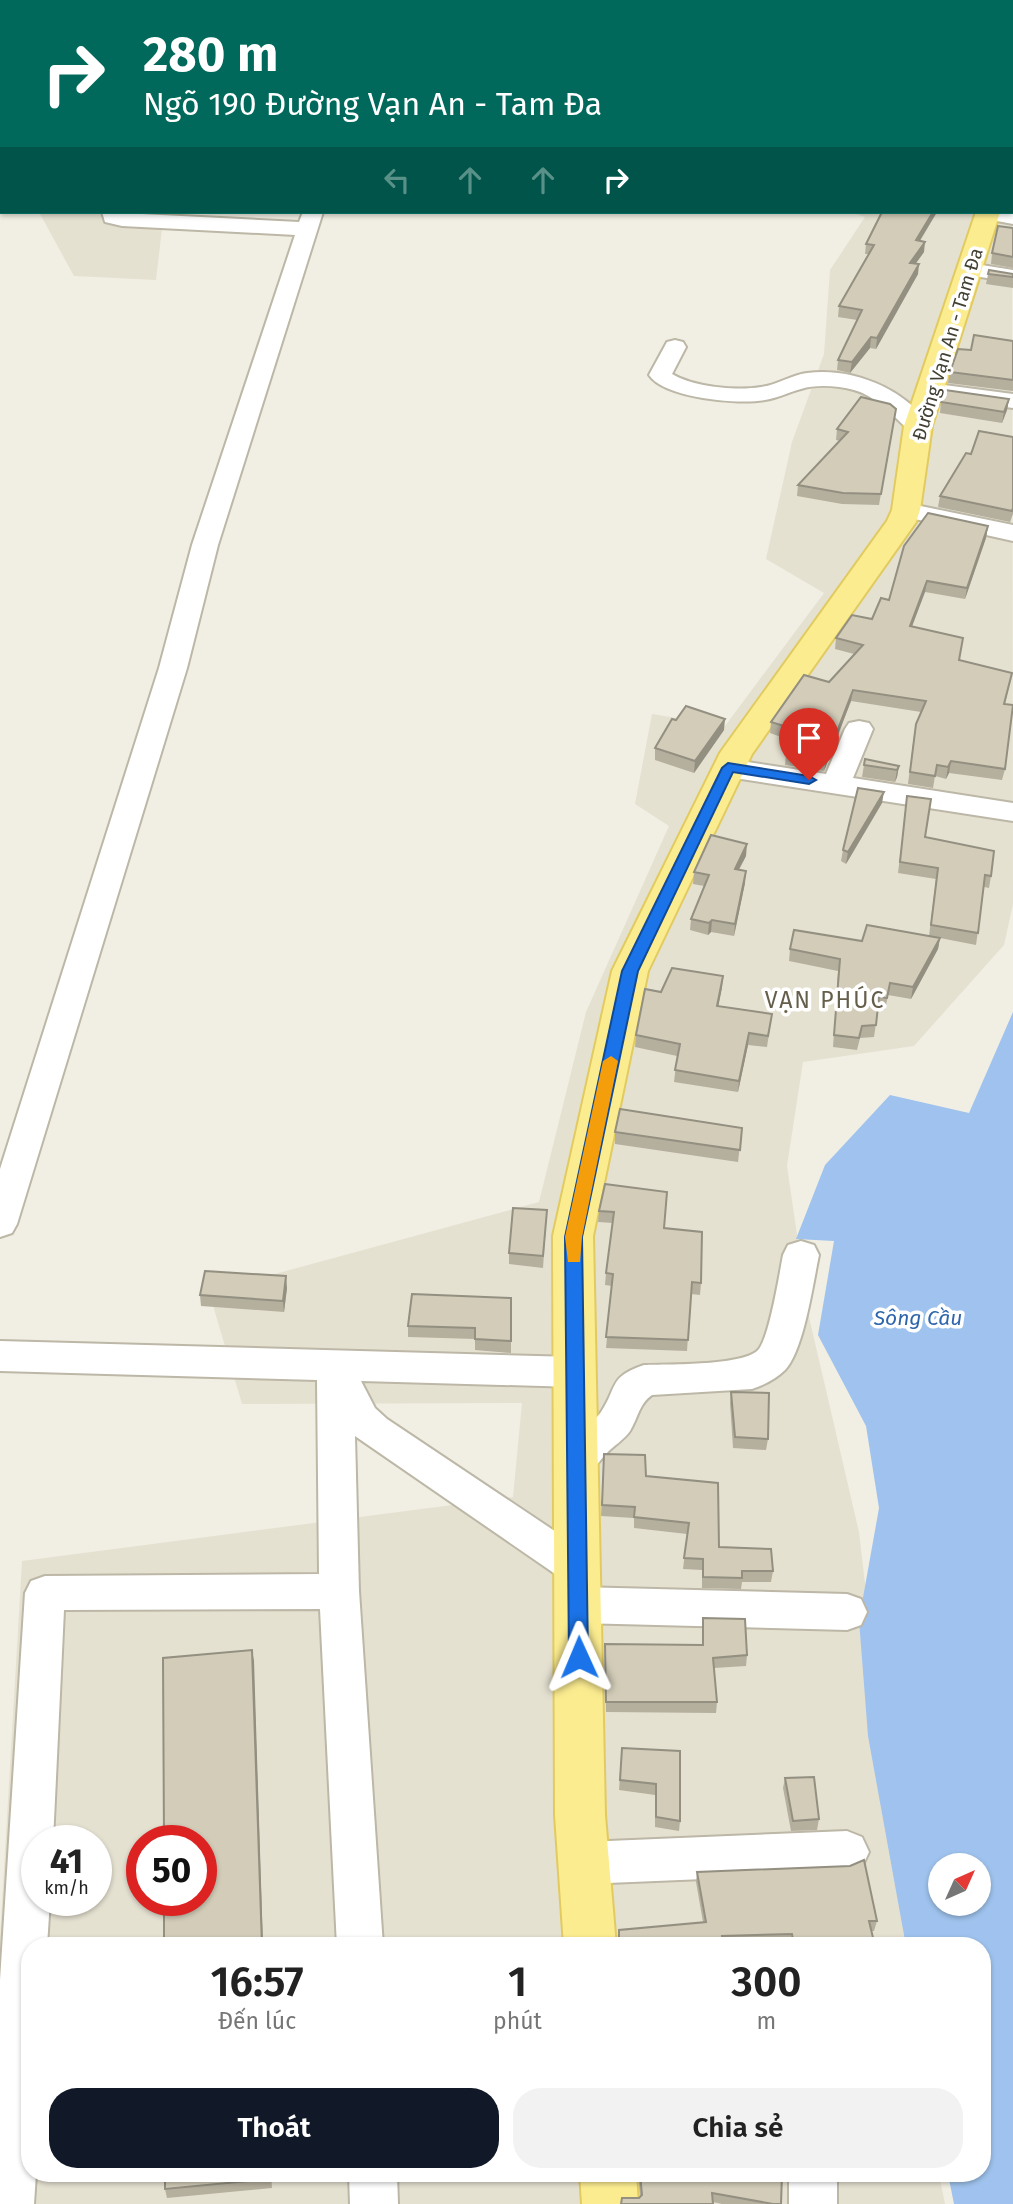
<!DOCTYPE html>
<html lang="vi">
<head>
<meta charset="utf-8">
<style>
	:root { --surface:#fff; --page:#f2f2f2; --text:#222; --muted:#767676; --accent:#111827 }
	body { margin:0; font-family:"Fira Sans",sans-serif; background:var(--page); color:var(--text); height:100vh; display:flex; flex-direction:column; font-size:26px; white-space:nowrap }
	* { box-sizing:border-box; margin:0 }
	p { font-size:23px; color:var(--muted) }
	.icon { flex:none; width:38px; height:38px; fill:none; stroke:currentColor; stroke-width:2; stroke-linecap:round; stroke-linejoin:round }
	.map { position:relative; flex:1; overflow:hidden }
	.drawer { position:absolute; left:21px; top:1937px; width:970px; height:245px; display:flex; flex-direction:column; background:var(--surface); border-radius:28px; box-shadow:0 2px 5px #0004 }
	.drawer>* { flex:none }
	.hud { position:absolute; left:0px; top:0px; width:1013px; height:214px; box-shadow:0 2px 5px #0004; background:#00695c; color:#fff; overflow:hidden }
	.needle { width:46px; rotate:45deg }
	.tools { position:absolute; left:928px; top:1853px; display:grid; gap:14px }
	.tools a { display:grid; place-items:center; width:63px; height:63px; border-radius:50%; background:var(--surface); box-shadow:0 2px 5px #0004; font-size:35px }
	.speed { position:absolute; left:21px; top:1825px; display:flex; gap:14px; font-size:35px; font-weight:700; text-align:center }
	.speed>* { display:grid; place-content:center; width:91px; height:91px; border-radius:50%; background:var(--surface); box-shadow:0 2px 5px #0004; line-height:1 }
	.speed small { font-size:18px; font-weight:400 }
	.speed .limit { border:10px solid #d22; background:#fff; color:#111 }
	.pin { position:absolute; display:grid; place-items:center; width:60px; height:60px; color:#fff; margin:-72px -30px; border-radius:50% 50% 50% 0; rotate:-45deg; box-shadow:0 0 7px #0007 }
	.pin .icon { rotate:45deg }
	.me { position:absolute; width:77px; margin:-38px; rotate:359deg; stroke-linejoin:round; filter:drop-shadow(0 0 5px #0008) }
	.turn { display:flex; align-items:center; gap:24px; height:147px; padding:0 28px; font-size:32px }
	.turn .icon { width:91px; height:91px; stroke-width:2.5 }
	.turn b { display:block; font-size:49px; line-height:60px }
	.lanes { display:flex; align-items:center; height:66px; padding:0 28px; background:#0003; justify-content:center; gap:35px; direction:ltr }
	.lanes .off { opacity:.35 }
	.eta { display:flex; justify-content:space-evenly; align-items:center; height:119px; text-align:center }
	.eta b { font-size:42px; font-weight:600; line-height:49px }
	.cta { display:flex; gap:14px; margin-top:auto; padding:14px 28px }
	.cta a { flex:1; height:80px; border-radius:28px; background:var(--accent); color:#fff; font-size:28px; font-weight:600; line-height:80px; text-align:center }
	.cta a+a { background:var(--page); color:var(--text) }
	.map>svg:first-child { display:block }
	.residential { fill:#e5e1d1; fill-rule:evenodd }
	.water { fill:#9fc3ee; fill-rule:evenodd }
	.lines { fill:none; stroke-linecap:round; stroke-linejoin:round }
	.minor-casing { stroke:#bcb7a6; stroke-width:4 }
	.major-casing { stroke:#e1cb61; stroke-width:4 }
	.minor { fill:#fff; fill-rule:evenodd }
	.major { fill:#fcec90; fill-rule:evenodd }
	.wall { fill:#b5af9e }
	.shaded-wall { fill:#938f81 }
	.building { fill:#d2ccb8; stroke:#938f81; stroke-width:2 }
	.route { fill:#1a73e8; stroke:#114b97; stroke-width:2 }
	.slow { fill:#f59e0b }
	.labels { text-anchor:middle; stroke-width:7; stroke-linejoin:round; paint-order:stroke }
	.street-label { font-size:19px; fill:#423f33; stroke:#fff }
	.water-label { font-size:21px; font-style:italic; fill:#2f66ab; stroke:#fff }
	.quarter-label { font-size:23px; letter-spacing:2px; fill:#655e4b; stroke:#fff }
</style>
</head>
<body>
<div class="map">
<svg width="1013" height="2204" viewBox="0 0 1013 2204">
	<rect width="100%" height="100%" fill="#f1efe3"/>
	<g class="residential">
		<path d="M161 0H1013V18L1012 20V2Z"/>
		<path d="M1012 98 1013 904 1004 945 914 1046 803 1062 787 1166 809 1317 859 1532 907 1946H30V2174H939L945 2204H0V1937L22 1561 513 1497 522 1403 242 1404 209 1292 539 1202 586 1012 669 826 635 804 652 714 725 726 824 593 766 559 792 442 824 354 830 270 865 217 851 212H1012ZM37 1841H96V1900H37ZM142 1841H201V1900H142Z"/>
		<path d="M39 212H164L156 280 74 276Z"/>
	</g>
	<path class="water" d="M1013 1012V2204H954L948 2174H982V1946H906L868 1736 859 1620 879 1508 866 1426 818 1335 834 1241 796 1239 825 1165 890 1095 969 1113ZM940 1866H978V1904H940Z"/>
	<g class="lines">
		<defs>
			<g id="minor">
				<path d="M226 0H244L225 2Z"/>
				<rect x="1012" y="185" width="1" height="12"/>
				<path d="M102 212 299 222 303 212H323L218 545 187 668 17 1224 12 1233 0 1237V1169L159 668 192 545 295 235 122 226 105 222Z"/>
				<path d="M979 212H1013V224L981 218Z"/>
				<path d="M969 263 1013 270V282L961 274 958 269 961 264Z"/>
				<path d="M675 340 683 342 686 347 672 374C694 387 736 391 761 387 777 385 791 375 807 373 852 367 904 388 930 426L926 431H910C893 416 876 396 854 390 838 386 817 384 801 389 789 392 778 398 765 400 739 405 664 398 649 375L667 342Z"/>
				<path d="M929 383 1013 394V408L921 395 917 390 921 385Z"/>
				<path d="M906 503 1013 525V541L897 515 894 510 897 505Z"/>
				<path d="M859 721 869 723 873 729 853 778 1013 803V821L728 777 718 774 714 768 718 762 728 759 826 774 845 729 849 723Z"/>
				<path d="M801 1241 814 1245 819 1255C813 1283 804 1350 785 1370 776 1379 764 1385 752 1389L652 1395C639 1404 638 1418 630 1431 624 1440 613 1446 606 1454 590 1471 589 1483 562 1474L557 1463C563 1451 570 1440 580 1431 586 1425 596 1420 601 1412 618 1387 608 1377 644 1365 668 1364 746 1366 759 1349 770 1334 779 1276 783 1255L788 1245Z"/>
				<path d="M0 1341 575 1357 588 1361 594 1372 588 1383 575 1387 361 1381 375 1408 387 1419 592 1556 598 1568 592 1580 578 1585 564 1580 355 1436 359 1591 383 1946H337L320 1609 64 1610 53 1841H37V1900H50L47 1946H30V2174H36L34 2204H0V1980L25 1593 31 1581 45 1576 319 1574 317 1380 0 1371Z"/>
				<path d="M578 1587 847 1594 861 1599 867 1612 861 1625 847 1630 578 1623 564 1617 558 1605 564 1593Z"/>
				<path d="M847 1831 862 1837 869 1852 862 1867 847 1873 584 1884 568 1878 562 1863 568 1848 584 1842Z"/>
				<path d="M349 2174H397L398 2204H350Z"/>
				<rect x="789" y="2174" width="48" height="30"/>
			</g>
			<g id="major">
				<path d="M976 212H1000L932 426 920 510 916 522 752 754 648 971 593 1236 605 1815 616 1946H564L555 1815 553 1236 612 971 720 753 887 521 892 510 904 426Z"/>
				<path d="M580 2174H636L638 2204H582Z"/>
			</g>
		</defs>
		<use href="#minor" class="minor-casing"/>
		<use href="#major" class="major-casing"/>
		<use href="#minor" class="minor"/>
		<use href="#major" class="major"/>
	</g>
	<g class="wall">
		<path d="M782 0H970L969 2H792Z"/>
		<path d="M1013 105V140H1012L1013 142V168L1012 167V106Z"/>
		<path d="M909 212H937L920 241 924 252 916 263 918 274 876 349 870 348 850 373 837 370 838 360 857 320 838 317 839 306 869 254H865L866 244Z"/>
		<path d="M1013 228V268L991 264 992 253Z"/>
		<path d="M989 270 1013 274V288L986 284Z"/>
		<path d="M1013 341V391L948 383 950 372 971 350Z"/>
		<path d="M1009 399 1007 410 1002 423 940 413 941 402Z"/>
		<path d="M894 420 879 505 842 504 797 496 798 485 840 441 836 440 837 429Z"/>
		<path d="M1013 437V514L1010 522 938 507 940 496 971 454Z"/>
		<path d="M988 526 986 538 965 599 925 592 912 626 959 660 1012 673 1005 704V769L1002 780 949 773 946 779 935 776 933 788 908 784 914 735 921 712 851 701 824 771 785 765 786 754 792 741 770 733 771 722 829 682 854 654 835 649 836 638 872 619 889 600Z"/>
		<path d="M724 730 694 773 655 760V748Z"/>
		<path d="M864 765 899 766 897 777 895 782 862 777Z"/>
		<path d="M882 803 846 864 841 861 843 850Z"/>
		<path d="M906 807 925 837 991 876 989 888 984 887 976 945 940 938 938 949 911 999 888 995 885 1010 878 1009 874 1037 860 1038 857 1050 833 1047 838 971 789 961 790 949 929 936 936 879 898 873Z"/>
		<path d="M746 856 739 870 745 883 734 936 711 932 708 935 690 930 691 919 704 886 693 884 694 872Z"/>
		<path d="M723 976 718 1006 772 1014 767 1047 748 1045 738 1092 674 1082 677 1056 635 1047 636 1035Z"/>
		<path d="M742 1128 738 1162 615 1144V1132Z"/>
		<path d="M605 1184 664 1228 701 1283 700 1295 691 1294 687 1351 606 1348 612 1286 605 1285 606 1273 613 1223 598 1222 599 1211Z"/>
		<path d="M547 1210 543 1268 509 1264V1253Z"/>
		<path d="M287 1288 284 1312 201 1306 200 1295Z"/>
		<path d="M511 1298V1353L475 1350V1339L408 1337V1326Z"/>
		<path d="M731 1392 768 1439 766 1450 733 1448 730 1403Z"/>
		<path d="M604 1454 646 1476 719 1547 773 1571 771 1582H742L741 1589 702 1588V1570L683 1569 687 1534 634 1528V1518L601 1516Z"/>
		<path d="M703 1618 747 1655 746 1666 714 1668 717 1702 716 1713 606 1712 605 1644 702 1645Z"/>
		<path d="M622 1748 680 1751V1821L679 1831 655 1827V1795L619 1790Z"/>
		<path d="M785 1778 819 1819 817 1830 791 1831 783 1788Z"/>
		<path d="M697 1872 877 1921 874 1931H871L875 1946H790L789 1944 603 1946 604 1939 618 1938 703 1922 696 1882Z"/>
		<path d="M165 2174H271L272 2188 167 2198 165 2189Z"/>
		<path d="M638 2174H782L781 2204H722L713 2202 639 2198 640 2197Z"/>
	</g>
	<g class="shaded-wall">
		<path d="M933 212H937L914 250 916 240Z"/>
		<path d="M925 242 924 252 909 273 910 263Z"/>
		<path d="M919 264 918 274 876 349 877 338Z"/>
		<path d="M871 337 870 348 850 373 852 362Z"/>
		<path d="M1009 399 1007 410 1002 423 1004 412Z"/>
		<path d="M988 526 986 538 965 599 967 588Z"/>
		<path d="M927 581 925 592 908 637 910 626Z"/>
		<path d="M853 690 851 701 824 771 826 760Z"/>
		<path d="M725 719 724 730 694 773 695 761Z"/>
		<path d="M951 761 949 773 946 779 948 767Z"/>
		<path d="M899 766 897 777 895 782 897 770Z"/>
		<path d="M884 792 882 803 846 864 848 852Z"/>
		<path d="M747 844 746 856 733 880 735 869Z"/>
		<path d="M746 871 745 883 734 936 735 924Z"/>
		<path d="M712 920 711 932 708 935 709 923Z"/>
		<path d="M940 938 938 949 911 999 913 987Z"/>
		<path d="M723 976 722 988 716 1018 717 1006Z"/>
		<path d="M749 1033 748 1045 738 1092 739 1081Z"/>
		<path d="M286 1276 287 1288 284 1312 283 1301Z"/>
		<path d="M252 1650 254 1661 263 1946H262Z"/>
	</g>
	<g class="building">
		<path d="M804 0H964L962 2H802Z"/>
		<path d="M1013 105V130H1012V106Z"/>
		<path d="M1012 139 1013 142V157H1012Z"/>
		<path d="M882 212H933L916 240 925 242 910 263 919 264 877 338 871 337 852 362 838 360 862 310 839 306 874 245 866 244Z"/>
		<path d="M998 226 1013 228V257L992 253Z"/>
		<path d="M989 270 1013 274V277L988 274Z"/>
		<path d="M974 335 1013 341V380L950 372 958 349 971 350Z"/>
		<path d="M945 390 1009 399 1004 412 941 402Z"/>
		<path d="M861 397 890 404 896 409 881 494 843 493 798 485 848 432 837 429Z"/>
		<path d="M979 431 1013 437V508L1012 511 940 496 966 453 971 454Z"/>
		<path d="M928 513 988 526 967 588 927 581 910 626 963 638 959 660 1012 673 1004 704 1013 705 1005 769 951 761 948 767 937 765 935 776 910 772 916 724 926 701 853 690 826 760 786 754 797 730 771 722 804 675 829 682 863 645 836 638 852 615 872 619 881 598 889 600 904 546Z"/>
		<path d="M686 706 725 719 695 761 655 748 672 719 676 720Z"/>
		<path d="M865 759 899 766 897 770 864 765Z"/>
		<path d="M858 788 884 792 848 852 843 850Z"/>
		<path d="M907 796 931 799 925 837 994 851 991 876 985 875 978 933 931 925 938 868 900 862Z"/>
		<path d="M711 835 747 844 735 869 746 871 735 924 712 920 709 923 691 919 709 875 694 872Z"/>
		<path d="M867 925 940 938 913 987 890 983 887 998 879 997 876 1025 862 1026 859 1038 834 1035 840 959 790 949 794 930 862 941Z"/>
		<path d="M672 968 723 976 717 1006 772 1014 768 1036 749 1033 739 1081 675 1070 680 1044 636 1035 645 989 661 992Z"/>
		<path d="M620 1109 742 1128 740 1150 615 1132Z"/>
		<path d="M605 1184 667 1192 664 1228 702 1232 701 1283 692 1282 688 1340 606 1337 613 1274 606 1273 614 1212 599 1211Z"/>
		<path d="M513 1208 547 1210 543 1256 509 1253Z"/>
		<path d="M205 1271 286 1276 283 1301 200 1295Z"/>
		<path d="M412 1294 511 1298V1341L475 1339V1328L408 1326Z"/>
		<path d="M731 1392 769 1393 768 1439 735 1437Z"/>
		<path d="M604 1454 645 1455 646 1476 718 1483 719 1547 771 1549 773 1571H742V1578L703 1577V1559L684 1558 689 1523 634 1517 635 1507 602 1505Z"/>
		<path d="M703 1618 745 1619 747 1655 713 1658 717 1702H606L605 1644 703 1645Z"/>
		<path d="M252 1650 262 1946H164V1900H201V1841H164L163 1658Z"/>
		<path d="M622 1748 680 1751V1821L656 1817V1784L620 1780Z"/>
		<path d="M814 1777 819 1819 793 1821 785 1778Z"/>
		<path d="M864 1860 877 1921H869L875 1946H794L792 1934 722 1936 724 1946H604V1939L619 1938V1930L706 1922 697 1872 850 1866Z"/>
		<path d="M165 2174H270V2179L165 2189Z"/>
		<path d="M640 2174H782L781 2204H773L712 2193 713 2204H621L622 2198H639L642 2195Z"/>
	</g>
	<path class="route" d="M728 763 809 776 816 780 809 784 733 772 638 971 582 1237 588 1657 586 1664 579 1666 572 1664 569 1657 565 1237 622 971 722 768Z"/>
	<path class="slow" d="M611 1056 618 1061 582 1237 580 1262H568L565 1237 603 1061Z"/>
	<g class="labels">
		<g class="street-label">
			<text transform="translate(947 344) rotate(-73)" y="7">Đường Vạn An - Tam Đa</text>
		</g>
		<g class="water-label">
			<text x="918" y="1325">Sông Cầu</text>
		</g>
		<g class="quarter-label">
			<text x="825" y="1008">VẠN PHÚC</text>
		</g>
	</g>
</svg>
<div class="tools">
<a><svg class="needle" viewBox="-14 -14 28 28"><path d="M0-13l5 13h-10z" fill="#e53935"/><path d="M0 13l5-13h-10z" fill="#767676"/></svg></a>
</div>
<div class="speed"><div>41<small>km/h</small></div><div class="limit">50</div></div>
<div class="pin" style="left:809px;top:780px;background:#d93025"><svg class="icon" aria-label="arrive" viewBox="0 0 24 24"><path d="M6 21V4h12l-3 4 3 4H6"/></svg></div>
<svg class="me" style="left:579px;top:1657px" viewBox="-20 -20 40 40"><path d="M0-17L14 15 0 8-14 15z" fill="#1a73e8" stroke="#fff" stroke-width="4"/></svg>
<div class="hud">
<div class="turn"><svg class="icon" aria-label="right" viewBox="0 0 24 24"><path d="M7 20v-9h11M14 6l5 5-5 5"/></svg><div><b>280 m</b>Ngõ 190 Đường Vạn An - Tam Đa</div></div>
<div class="lanes"><svg class="icon off" aria-label="left" viewBox="0 0 24 24"><path d="M17 20v-9H6M10 6l-5 5 5 5"/></svg><svg class="icon off" aria-label="ahead" viewBox="0 0 24 24"><path d="M12 20V5M6 11l6-6 6 6"/></svg><svg class="icon off" aria-label="ahead" viewBox="0 0 24 24"><path d="M12 20V5M6 11l6-6 6 6"/></svg><svg class="icon" aria-label="right" viewBox="0 0 24 24"><path d="M7 20v-9h11M14 6l5 5-5 5"/></svg></div>
</div>
<section class="drawer">
<div class="eta">
<div><b>16:57</b><p>Đến lúc</p></div>
<div><b>1</b><p>phút</p></div>
<div><b>300</b><p>m</p></div>
</div>
<div class="cta"><a>Thoát</a><a>Chia sẻ</a></div>
</section>
</div>
</body>
</html>
